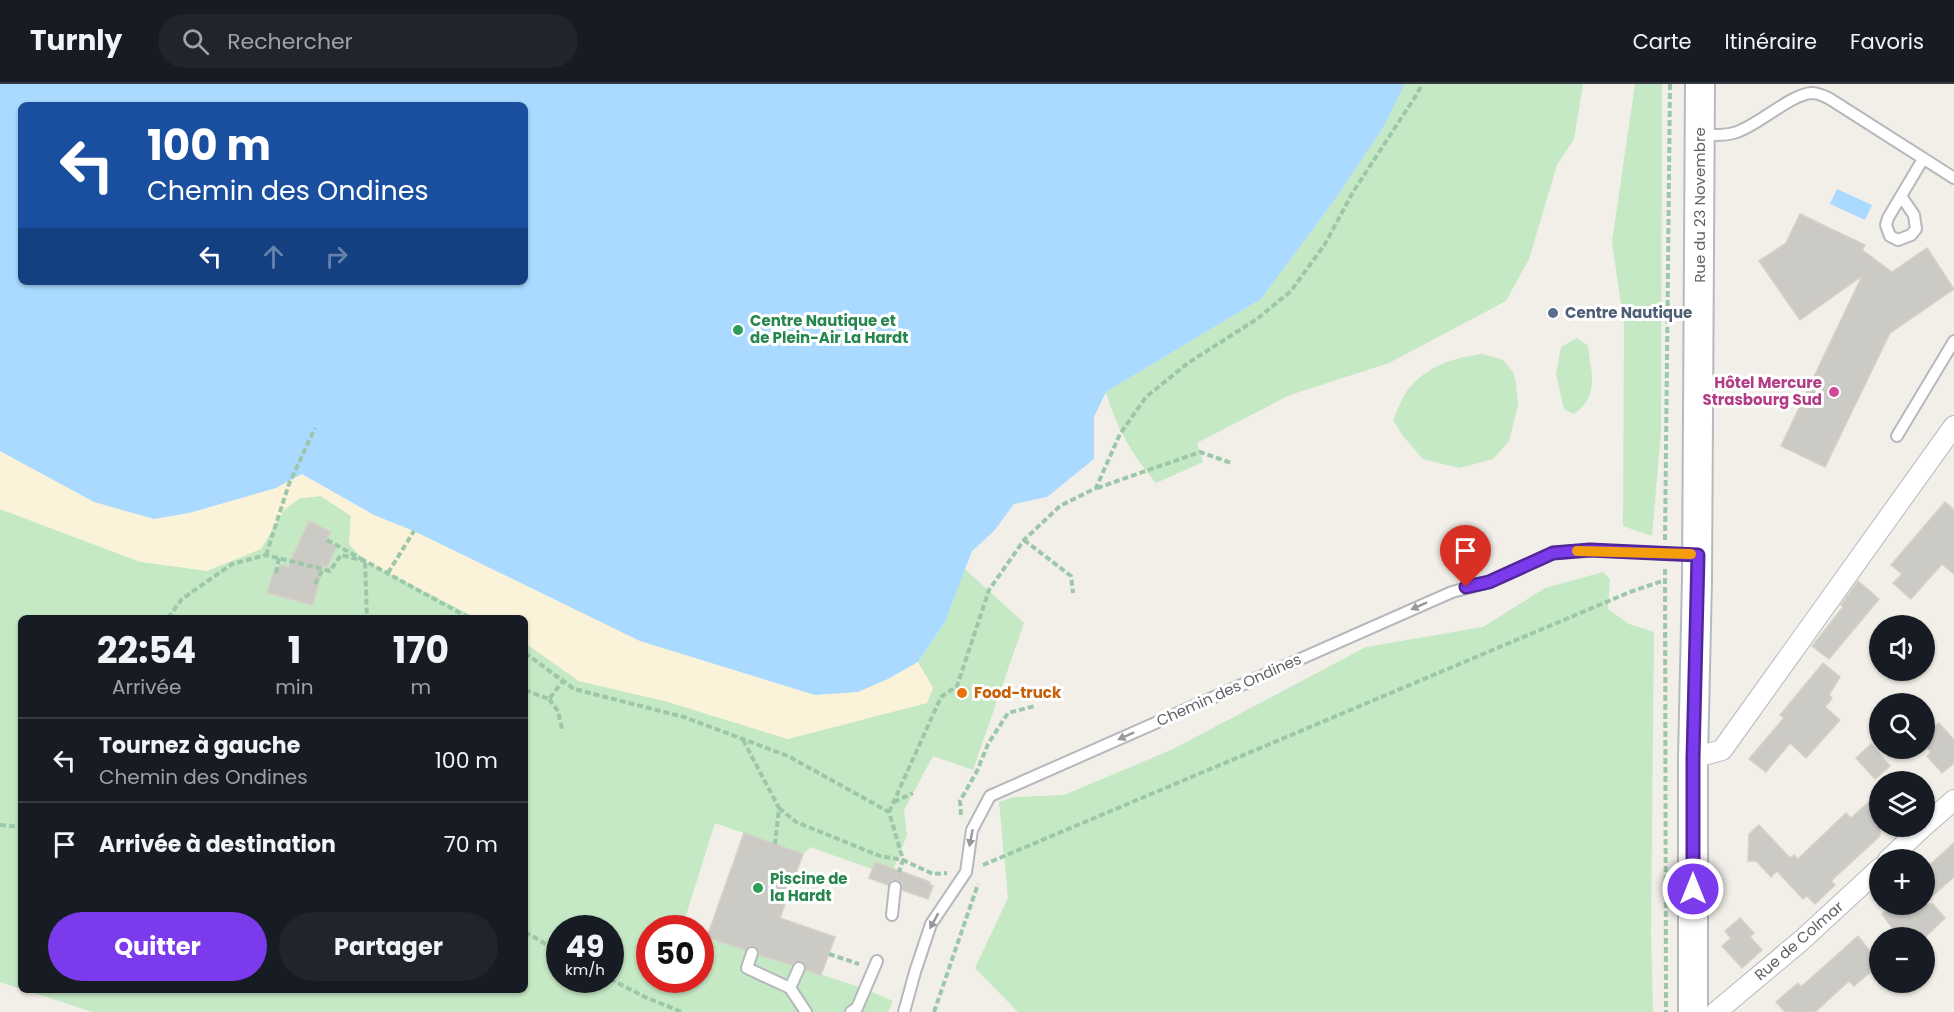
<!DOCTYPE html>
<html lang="fr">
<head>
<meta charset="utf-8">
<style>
	:root { --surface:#171b24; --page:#20242c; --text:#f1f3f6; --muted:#9ea1a6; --line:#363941; --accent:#7c3aed }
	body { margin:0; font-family:Poppins,sans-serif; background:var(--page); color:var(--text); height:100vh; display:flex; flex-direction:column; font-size:22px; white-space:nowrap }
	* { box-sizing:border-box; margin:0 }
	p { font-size:20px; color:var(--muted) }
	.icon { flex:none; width:33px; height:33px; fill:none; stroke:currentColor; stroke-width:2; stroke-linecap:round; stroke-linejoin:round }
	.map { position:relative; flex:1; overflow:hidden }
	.drawer { position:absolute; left:18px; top:531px; width:510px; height:378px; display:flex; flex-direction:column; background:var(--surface); border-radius:9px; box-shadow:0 2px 4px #0004 }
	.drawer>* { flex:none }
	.guide { position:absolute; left:18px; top:18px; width:510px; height:183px; border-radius:9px; box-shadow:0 2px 4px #0004; background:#1a4fa0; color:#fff; overflow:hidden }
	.buttons { position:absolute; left:1869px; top:531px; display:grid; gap:12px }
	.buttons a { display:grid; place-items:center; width:66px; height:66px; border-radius:50%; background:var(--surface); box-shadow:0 2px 4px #0004; font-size:30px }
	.speed { position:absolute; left:546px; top:831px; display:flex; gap:12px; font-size:30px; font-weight:700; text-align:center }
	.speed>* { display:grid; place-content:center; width:78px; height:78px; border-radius:50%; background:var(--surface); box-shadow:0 2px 4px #0004; line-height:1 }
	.speed small { font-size:15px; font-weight:400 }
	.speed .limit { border:9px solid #d22; background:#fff; color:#111 }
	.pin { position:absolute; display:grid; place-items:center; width:51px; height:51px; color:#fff; margin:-62px -26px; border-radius:50% 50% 50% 0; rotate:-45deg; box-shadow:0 0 6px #0007 }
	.pin .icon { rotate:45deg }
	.me { position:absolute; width:66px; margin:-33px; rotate:0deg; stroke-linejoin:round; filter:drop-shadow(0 0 4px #0008) }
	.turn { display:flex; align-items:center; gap:21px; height:126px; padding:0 30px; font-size:27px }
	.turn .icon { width:78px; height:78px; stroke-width:2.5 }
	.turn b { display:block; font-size:42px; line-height:51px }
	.lanes { display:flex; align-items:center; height:57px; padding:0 30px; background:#0003; justify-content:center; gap:30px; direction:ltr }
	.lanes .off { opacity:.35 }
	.eta { display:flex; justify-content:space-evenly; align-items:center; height:102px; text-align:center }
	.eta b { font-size:36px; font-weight:700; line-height:42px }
	.cta { display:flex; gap:12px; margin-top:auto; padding:12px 30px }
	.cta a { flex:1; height:69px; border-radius:36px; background:var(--accent); color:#fff; font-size:24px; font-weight:700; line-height:69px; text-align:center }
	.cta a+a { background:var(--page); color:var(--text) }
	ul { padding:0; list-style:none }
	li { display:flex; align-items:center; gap:18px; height:84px; padding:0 30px; border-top:2px solid var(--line) }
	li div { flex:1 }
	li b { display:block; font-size:22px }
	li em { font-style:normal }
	header { display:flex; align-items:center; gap:36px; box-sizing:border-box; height:84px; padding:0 30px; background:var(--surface); border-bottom:2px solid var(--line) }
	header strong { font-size:28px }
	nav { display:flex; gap:33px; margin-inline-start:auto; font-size:21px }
	.search { width:420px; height:54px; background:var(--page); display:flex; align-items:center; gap:15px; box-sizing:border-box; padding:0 21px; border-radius:33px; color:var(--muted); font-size:22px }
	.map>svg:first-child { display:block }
	.green { fill:#c5e8c5; fill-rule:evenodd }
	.sand { fill:#fbf3d9 }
	.water { fill:#aadaff; fill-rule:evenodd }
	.building { fill:#cccac5; stroke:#d6d1c6; stroke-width:1.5 }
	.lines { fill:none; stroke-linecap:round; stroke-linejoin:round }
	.service-casing { stroke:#b5b8bc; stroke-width:14 }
	.minor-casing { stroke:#b5b8bc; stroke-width:22 }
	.secondary-casing { stroke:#b6babf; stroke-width:32 }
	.path { stroke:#9cc7a9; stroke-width:4; stroke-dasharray:6 3; stroke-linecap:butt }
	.service { stroke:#fff; stroke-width:10 }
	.minor { stroke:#fff; stroke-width:20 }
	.secondary { stroke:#fff; stroke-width:28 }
	.oneway { fill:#979a9d }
	.route-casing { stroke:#51269a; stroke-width:15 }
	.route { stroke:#7c3aed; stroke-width:10 }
	.slow { stroke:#f59e0b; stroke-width:10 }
	.service-dot { fill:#5c6f8a; stroke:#fff; stroke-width:2 }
	.leisure-dot { fill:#2e9e5b; stroke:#fff; stroke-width:2 }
	.hotel-dot { fill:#d1479c; stroke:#fff; stroke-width:2 }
	.food-dot { fill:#e8710a; stroke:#fff; stroke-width:2 }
	.labels { text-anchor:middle; stroke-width:6; stroke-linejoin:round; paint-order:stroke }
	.street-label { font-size:15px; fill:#5f6368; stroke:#fff }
	.service-label { font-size:15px; font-weight:bold; fill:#4e5e75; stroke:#fff; text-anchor:start }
	.leisure-label { font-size:15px; font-weight:bold; fill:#27864d; stroke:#fff; text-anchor:start }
	.hotel-label { font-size:15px; font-weight:bold; fill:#b23c85; stroke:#fff; text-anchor:end }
	.food-label { font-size:15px; font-weight:bold; fill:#c56008; stroke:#fff; text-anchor:start }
</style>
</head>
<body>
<header>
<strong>Turnly</strong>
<div class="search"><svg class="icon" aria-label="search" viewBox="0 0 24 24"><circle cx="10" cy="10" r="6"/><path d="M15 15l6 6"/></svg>Rechercher</div>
<nav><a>Carte</a><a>Itinéraire</a><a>Favoris</a></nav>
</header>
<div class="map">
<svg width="1954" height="928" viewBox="0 0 1954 928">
	<rect width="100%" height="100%" fill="#f1efe8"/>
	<g class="green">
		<path d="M1405 0H1583L1574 55 1557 81 1529 175 1506 217 1389 279 1290 311 1197 359 1203 378 1156 399C1133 372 1115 342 1106 308L1261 215 1336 114 1383 44Z"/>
		<path d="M1635 0H1662V5L1661 347 1652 452 1623 442 1624 241 1612 158Z"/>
		<path d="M1577 254 1588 262C1591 289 1600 312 1574 330L1564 325 1556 290 1561 263Z"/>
		<path d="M1483 270 1503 276 1513 288 1516 299 1518 321 1509 357 1493 375 1459 384 1423 375 1403 352 1393 336C1398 325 1403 311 1411 302 1430 281 1456 273 1483 270Z"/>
		<path d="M321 412 351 432 349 460 365 477 477 534H21V905L0 898V425L141 478 260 465 284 426 300 414Z"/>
		<path d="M965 485 1024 539 973 686 933 672 904 726 907 751 893 786 875 778 872 785 810 763 803 770 715 739 682 844H650V896H700L701 851 865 905 893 917 888 928H92L25 906H525V559L579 597 665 617 788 655 933 604 918 578 945 538ZM560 844H610V896H560Z"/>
		<path d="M1603 488 1610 495 1608 525 1629 540 1654 548 1651 848 1653 928H1018L975 884 1008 814 999 718 1014 713 1064 711 1171 666 1366 563 1483 543 1545 504Z"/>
	</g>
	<path class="sand" d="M0 367 32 385 154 435 189 429 276 404 301 390 374 431 414 447 640 557 815 611 888 595 918 578 933 604 927 619 788 655 665 617 579 597 525 559V534H477L365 477 349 460 351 432 321 412 300 414 284 426 261 465 207 487 141 478 0 425Z"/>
	<g class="water">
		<path d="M0 0H1405L1383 44 1336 114 1261 215 1106 308 1094 333V375L1047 413 1014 420 994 447 972 467 945 538 918 578 888 595 858 608 815 611 640 557 414 447 374 431 302 390 276 404 189 429 154 435 94 418 0 367ZM21 21H525V198H21Z"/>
		<path d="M1837 105 1872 121 1865 136 1830 120Z"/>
	</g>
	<g class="building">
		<path d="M1800 130 1865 161 1862 166 1892 188 1927 164 1954 205 1890 249 1825 383 1781 362 1862 192 1800 236 1759 177 1786 159Z"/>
		<path d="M1945 418 1954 426V490L1942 480 1911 515 1893 499 1902 490 1891 481Z"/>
		<path d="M309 437 331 448 327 456 336 463 327 483 323 481 313 521 267 509 273 489 281 481 288 483Z"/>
		<path d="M1858 497 1879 515 1829 575 1812 562 1843 523 1841 521Z"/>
		<path d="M1823 579 1840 593 1829 611 1832 614 1825 623 1840 636 1806 674 1790 659 1766 688 1749 675 1784 634 1780 631Z"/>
		<path d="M1939 639 1954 656V679L1942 689 1927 672 1931 668 1924 661V653Z"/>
		<path d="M1871 660 1890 682 1875 695 1856 674Z"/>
		<path d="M1880 708V752L1831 797 1835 801 1815 820 1807 812 1803 815 1777 787 1771 793 1756 777H1748L1749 750 1759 741 1790 774 1794 771 1798 775 1846 729 1851 734Z"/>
		<path d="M744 749 803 770 780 834 835 853 821 891 806 886 805 880 802 877 795 878 792 881 759 871V867L755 862H750L745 866 707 853Z"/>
		<path d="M1954 759V793L1924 819V786Z"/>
		<path d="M875 778 930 798 929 800 933 802 928 815 902 806V799L896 796H891L888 801 869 794Z"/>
		<path d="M1893 820H1933L1945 834 1924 854H1900L1882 830Z"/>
		<path d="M1740 834 1754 849 1750 853 1762 866 1742 884 1722 862 1731 854 1725 847Z"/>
		<path d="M1858 852 1880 880 1854 902 1849 897 1815 928H1785L1776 918 1798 899 1801 903Z"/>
	</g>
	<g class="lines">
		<defs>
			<g id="service">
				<path d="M1700 50C1713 51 1726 52 1737 48 1760 40 1791 10 1812 9 1819 9 1824 12 1830 15L1954 94"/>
				<path d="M1901 112 1914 131 1916 145 1911 151 1898 156 1890 152 1886 141 1888 134 1923 75"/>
				<path d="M1897 352 1954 257"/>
				<path d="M892 831 895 803"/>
				<path d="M752 869 747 884 790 904"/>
				<path d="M799 884 790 904 806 928"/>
				<path d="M851 928 857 924 877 877"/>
				<path d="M904 928 915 888 931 840 966 788 972 746 990 712 1452 508 1489 498 1553 469 1590 466 1696 471"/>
			</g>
			<g id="minor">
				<path d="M1693 674 1722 666 1954 342"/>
				<path d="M1924 742 1954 716"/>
				<path d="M1888 776 1924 742"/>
				<path d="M1716 928 1802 856 1880 784"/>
			</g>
			<path id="secondary" d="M1693 928V674L1697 496 1700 0"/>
		</defs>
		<use href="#service" class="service-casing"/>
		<use href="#minor" class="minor-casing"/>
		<use href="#secondary" class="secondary-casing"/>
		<g class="path">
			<path d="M1097 404 1200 368 1231 379"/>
			<path d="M327 456 365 477 367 534"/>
			<path d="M1024 456 1071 492 1073 509"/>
			<path d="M1665 456 1670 0"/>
			<path d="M266 471 289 400 315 344"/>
			<path d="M1665 485 1666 928"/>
			<path d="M276 489 279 474"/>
			<path d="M388 489 414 447"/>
			<path d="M315 500 323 485"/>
			<path d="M168 534 182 515 232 480 266 471 330 487 341 471 365 477 469 534"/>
			<path d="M525 569 574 605 684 633 788 672 889 728 903 776 933 790 947 789"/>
			<path d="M525 606 549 615 563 597"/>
			<path d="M549 615 558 627 562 645"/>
			<path d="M743 656 779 724 775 760"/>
			<path d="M894 718 913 709"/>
			<path d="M779 724 796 738 880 772 903 776 899 788"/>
			<path d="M889 728 941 613 957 602 989 506 1024 456 1060 422 1096 404 1120 350 1146 313 1188 279 1257 235 1291 207 1325 160 1353 108 1417 10 1422 0"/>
			<path d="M961 731 960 717 977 687 988 660 1008 629 1035 622"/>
			<path d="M0 741 21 743"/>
			<path d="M983 781 1630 508 1665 496"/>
			<path d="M525 848 560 868"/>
			<path d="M829 870 859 880"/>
			<path d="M610 895 647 914 682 928"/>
			<path d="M934 928 978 800"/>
		</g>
		<use href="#service" class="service"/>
		<use href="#minor" class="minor"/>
		<use href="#secondary" class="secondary"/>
	</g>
	<defs><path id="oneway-solid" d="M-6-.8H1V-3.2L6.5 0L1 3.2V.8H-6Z" transform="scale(1.5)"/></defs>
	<g class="oneway">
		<use href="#oneway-solid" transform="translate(1419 522) rotate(156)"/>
		<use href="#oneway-solid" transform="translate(1126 652) rotate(156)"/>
		<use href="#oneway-solid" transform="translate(971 754) rotate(101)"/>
		<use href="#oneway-solid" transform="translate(934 837) rotate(119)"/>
	</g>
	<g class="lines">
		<defs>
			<path id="route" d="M1466 503 1489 498 1553 469 1590 466 1698 471 1693 674V805"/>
		</defs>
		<use href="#route" class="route-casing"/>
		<use href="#route" class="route"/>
		<path class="slow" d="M1577 467 1691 470"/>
	</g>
	<circle class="service-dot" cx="1553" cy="229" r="6"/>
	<g class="leisure-dot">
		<circle cx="738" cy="246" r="6"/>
		<circle cx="758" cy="804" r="6"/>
	</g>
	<circle class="hotel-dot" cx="1834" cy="308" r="6"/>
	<circle class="food-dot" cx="962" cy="609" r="6"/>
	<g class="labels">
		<g class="street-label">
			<text transform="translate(1700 121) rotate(-90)" y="5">Rue du 23 Novembre</text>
			<text transform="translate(1229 606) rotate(-24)" y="5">Chemin des Ondines</text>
			<text transform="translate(1799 857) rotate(-41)" y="5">Rue de Colmar</text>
		</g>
		<g class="service-label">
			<text x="1565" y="234">Centre Nautique</text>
		</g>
		<g class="leisure-label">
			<text x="750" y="242">Centre Nautique et<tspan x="750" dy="17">de Plein-Air La Hardt</tspan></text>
			<text x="770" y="800">Piscine de<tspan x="770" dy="17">la Hardt</tspan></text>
		</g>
		<g class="hotel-label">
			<text x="1822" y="304">Hôtel Mercure<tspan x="1822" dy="17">Strasbourg Sud</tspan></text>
		</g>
		<g class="food-label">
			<text x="974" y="614">Food-truck</text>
		</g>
	</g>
</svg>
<div class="buttons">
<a><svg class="icon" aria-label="sound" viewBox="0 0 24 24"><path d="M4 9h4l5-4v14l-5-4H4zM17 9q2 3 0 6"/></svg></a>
<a><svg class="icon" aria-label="search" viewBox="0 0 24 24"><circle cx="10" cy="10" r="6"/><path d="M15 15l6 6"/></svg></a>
<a><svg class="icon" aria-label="layers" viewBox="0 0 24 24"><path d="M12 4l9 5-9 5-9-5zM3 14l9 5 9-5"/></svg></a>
<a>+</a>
<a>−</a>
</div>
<div class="speed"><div>49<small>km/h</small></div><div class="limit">50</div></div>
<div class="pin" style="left:1466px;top:503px;background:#d93025"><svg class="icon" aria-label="arrive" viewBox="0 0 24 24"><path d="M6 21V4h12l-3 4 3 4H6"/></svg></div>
<svg class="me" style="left:1693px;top:805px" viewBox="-20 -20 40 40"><circle r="17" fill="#7c3aed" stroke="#fff" stroke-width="3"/><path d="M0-11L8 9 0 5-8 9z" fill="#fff"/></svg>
<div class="guide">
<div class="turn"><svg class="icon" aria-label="left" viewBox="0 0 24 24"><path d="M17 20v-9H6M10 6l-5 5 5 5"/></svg><div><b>100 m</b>Chemin des Ondines</div></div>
<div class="lanes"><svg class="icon" aria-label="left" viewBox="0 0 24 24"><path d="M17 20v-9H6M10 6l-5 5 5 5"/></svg><svg class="icon off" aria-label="ahead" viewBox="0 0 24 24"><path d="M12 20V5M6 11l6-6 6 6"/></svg><svg class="icon off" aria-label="right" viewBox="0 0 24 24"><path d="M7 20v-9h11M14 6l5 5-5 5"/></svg></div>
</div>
<section class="drawer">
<div class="eta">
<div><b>22:54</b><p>Arrivée</p></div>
<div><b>1</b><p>min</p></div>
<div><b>170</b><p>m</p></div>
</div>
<ul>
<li><svg class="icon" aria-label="left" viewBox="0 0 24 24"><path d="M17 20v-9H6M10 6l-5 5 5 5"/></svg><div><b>Tournez à gauche</b><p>Chemin des Ondines</p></div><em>100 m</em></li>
<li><svg class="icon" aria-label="arrive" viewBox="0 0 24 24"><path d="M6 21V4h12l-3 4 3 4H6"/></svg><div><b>Arrivée à destination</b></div><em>70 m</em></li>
</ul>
<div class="cta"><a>Quitter</a><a>Partager</a></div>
</section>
</div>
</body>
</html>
